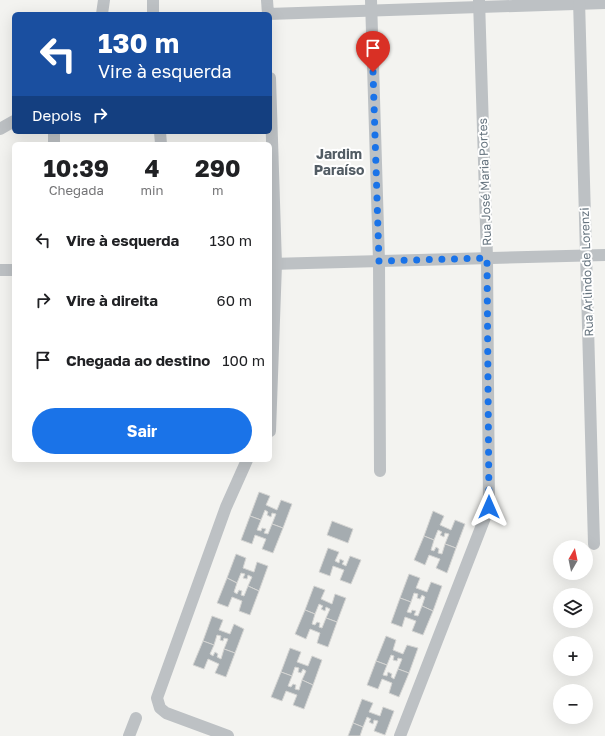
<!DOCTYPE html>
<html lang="pt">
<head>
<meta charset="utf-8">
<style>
	:root { --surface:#fff; --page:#f2f2f2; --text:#202124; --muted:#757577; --accent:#1a73e8 }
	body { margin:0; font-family:"Golos Text",sans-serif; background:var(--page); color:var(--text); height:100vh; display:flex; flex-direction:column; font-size:15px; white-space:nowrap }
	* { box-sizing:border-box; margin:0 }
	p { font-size:13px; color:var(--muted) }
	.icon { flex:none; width:22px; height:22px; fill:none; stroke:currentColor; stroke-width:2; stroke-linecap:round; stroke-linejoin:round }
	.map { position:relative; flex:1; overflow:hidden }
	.sheet { position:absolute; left:12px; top:142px; width:260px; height:320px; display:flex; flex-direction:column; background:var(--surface); border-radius:6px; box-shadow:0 4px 16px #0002 }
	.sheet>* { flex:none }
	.hud { position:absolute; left:12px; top:12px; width:260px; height:122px; border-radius:6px; box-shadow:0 4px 16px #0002; background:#1a4fa0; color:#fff; overflow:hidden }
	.needle { width:26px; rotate:9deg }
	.tools { position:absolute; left:553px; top:540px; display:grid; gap:8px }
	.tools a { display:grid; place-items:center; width:40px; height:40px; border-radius:50%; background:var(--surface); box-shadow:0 4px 16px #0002; font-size:20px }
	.pin { position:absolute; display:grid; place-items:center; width:34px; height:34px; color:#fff; margin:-41px -17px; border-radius:50% 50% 50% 0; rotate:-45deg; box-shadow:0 0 4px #0007 }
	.pin .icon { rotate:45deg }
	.me { position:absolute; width:44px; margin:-22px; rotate:0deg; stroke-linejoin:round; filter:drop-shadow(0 0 3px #0008) }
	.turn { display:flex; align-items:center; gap:14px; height:84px; padding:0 20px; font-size:18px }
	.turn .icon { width:52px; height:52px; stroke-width:2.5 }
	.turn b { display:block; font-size:28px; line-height:34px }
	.then { display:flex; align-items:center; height:38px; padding:0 20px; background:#0003; gap:8px; font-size:15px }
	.eta { display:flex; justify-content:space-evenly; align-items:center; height:68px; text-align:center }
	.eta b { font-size:24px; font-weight:700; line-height:28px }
	.action { display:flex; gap:8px; margin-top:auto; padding:8px 20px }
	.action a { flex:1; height:46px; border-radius:24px; background:var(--accent); color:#fff; font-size:16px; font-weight:700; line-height:46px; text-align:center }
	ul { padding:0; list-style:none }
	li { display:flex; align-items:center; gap:12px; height:60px; padding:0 20px }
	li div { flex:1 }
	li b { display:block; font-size:15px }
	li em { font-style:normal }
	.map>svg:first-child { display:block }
	.building { fill:#a5acb0; stroke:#d5d5d3 }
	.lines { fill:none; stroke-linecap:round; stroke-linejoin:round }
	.street { stroke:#bdc1c4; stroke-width:12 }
	.route { stroke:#1a73e8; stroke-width:7; stroke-dasharray:0 12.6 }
	.labels { text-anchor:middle; stroke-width:4; stroke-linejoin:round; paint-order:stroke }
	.street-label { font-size:12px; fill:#65737e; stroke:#fff }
	.quarter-label { font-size:14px; font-weight:bold; fill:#525c64; stroke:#fff }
</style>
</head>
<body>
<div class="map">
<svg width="605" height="736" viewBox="0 0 605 736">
	<rect width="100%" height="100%" fill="#f3f3f0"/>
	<g class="building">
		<path d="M259 492 270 496 266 505 277 510 281 500 292 504 283 528 272 524 276 514 272 513 271 517 267 515 268 512 265 510 261 520 250 516Z"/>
		<path d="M433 511 444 516 440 525 451 530 455 520 465 524 456 548 445 544 449 534 445 533 444 537 440 535 442 532 438 530 434 540 424 536Z"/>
		<path d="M250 516 261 520 257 530 261 531 262 528 266 529 264 533 268 534 272 524 283 528 273 553 262 549 266 539 255 535 252 544 241 540Z"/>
		<path d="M332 521 353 529 348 543 327 535Z"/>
		<path d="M424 536 434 540 431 550 434 551 436 547 439 549 438 553 442 554 445 544 456 548 447 573 436 568 440 559 429 555 425 565 414 560Z"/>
		<path d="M328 548 339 552 335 561 339 563 340 559 344 561 342 564 346 566 350 556 361 560 351 584 340 580 344 570 333 566 330 576 319 572Z"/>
		<path d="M236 554 246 558 243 568 254 572 257 562 268 566 259 591 248 586 252 577 248 575 247 579 243 578 245 574 241 573 237 583 227 578Z"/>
		<path d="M409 574 420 578 416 588 427 592 431 582 442 586 433 611 422 606 425 597 422 595 420 599 417 598 418 594 414 593 411 602 400 598Z"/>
		<path d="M227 578 237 583 234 592 237 594 239 590 242 591 241 595 244 596 248 586 259 591 250 615 239 611 242 601 232 597 228 607 217 603Z"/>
		<path d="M314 586 325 590 321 599 332 604 335 594 346 598 337 622 326 618 330 609 326 607 325 611 321 609 323 606 319 604 315 614 305 610Z"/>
		<path d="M400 598 411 602 407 612 411 613 412 610 416 611 414 615 418 616 422 606 433 611 423 635 412 631 416 621 405 617 402 627 391 623Z"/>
		<path d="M305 610 315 614 312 624 315 625 317 622 320 623 319 627 322 628 326 618 337 622 328 647 317 643 320 633 310 629 306 639 295 634Z"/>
		<path d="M212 616 223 620 219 630 230 634 234 624 244 629 235 653 224 649 228 639 224 638 223 641 220 640 221 636 217 635 214 645 203 641Z"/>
		<path d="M386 636 396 640 393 650 403 654 407 645 418 648 409 673 398 669 402 659 398 658 397 661 393 660 394 656 391 655 387 665 376 661Z"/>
		<path d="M203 641 214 645 210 654 213 656 215 652 218 654 217 657 221 659 224 649 235 653 226 677 215 673 219 664 208 659 204 669 193 665Z"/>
		<path d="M290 648 301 652 297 662 308 666 312 656 322 660 313 685 302 680 306 671 303 669 301 673 298 672 299 668 295 667 292 676 281 672Z"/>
		<path d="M376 661 387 665 383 675 387 676 388 672 392 674 391 677 394 679 398 669 409 673 399 697 389 693 392 683 382 679 378 689 367 685Z"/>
		<path d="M281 672 292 676 288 686 291 687 293 684 296 685 295 689 299 690 302 680 313 685 304 709 293 705 297 695 286 691 282 701 271 697Z"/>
		<path d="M362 699 373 703 369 712 380 716 383 707 394 711 385 735 374 731 378 721 374 720 373 724 369 722 371 719 367 717 363 727 353 723Z"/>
		<path d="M353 723 363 727 360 736H348Z"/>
	</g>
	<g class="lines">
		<g class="street">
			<path d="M153 0V14"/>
			<path d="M267 0 268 14 605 3"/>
			<path d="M371 0 379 261 380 471"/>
			<path d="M579 0 594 544"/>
			<path d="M102 14 104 0"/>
			<path d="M270 78 276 264 270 431"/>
			<path d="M0 129 14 121"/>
			<path d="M54 132V144"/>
			<path d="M160 132 161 144"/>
			<path d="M270 264 605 255"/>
			<path d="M0 270H14"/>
			<path d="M129 736 136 718"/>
			<path d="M228 736 166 713 160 708 157 698 226 507 247 460"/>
			<path d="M400 736 489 507 487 258 479 0"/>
		</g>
	</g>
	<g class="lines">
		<path class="route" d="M373 72 379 261 487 258 489 507"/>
	</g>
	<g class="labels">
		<g class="street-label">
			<text transform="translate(485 182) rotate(-92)" y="4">Rua José Maria Portes</text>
			<text transform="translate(587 272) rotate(-92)" y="4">Rua Arlindo de Lorenzi</text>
		</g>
		<g class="quarter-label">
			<text x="339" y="159">Jardim<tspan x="339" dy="16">Paraíso</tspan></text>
		</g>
	</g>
</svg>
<div class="tools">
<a><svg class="needle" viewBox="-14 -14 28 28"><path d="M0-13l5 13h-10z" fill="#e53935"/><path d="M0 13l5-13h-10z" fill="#757577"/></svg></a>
<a><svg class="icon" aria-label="layers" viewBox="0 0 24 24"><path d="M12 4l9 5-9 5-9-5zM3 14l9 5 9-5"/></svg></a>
<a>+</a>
<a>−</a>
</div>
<div class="pin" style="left:373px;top:72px;background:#d93025"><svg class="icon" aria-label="arrive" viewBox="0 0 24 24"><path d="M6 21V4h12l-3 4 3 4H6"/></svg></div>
<svg class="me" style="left:489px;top:507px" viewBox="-20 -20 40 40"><path d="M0-17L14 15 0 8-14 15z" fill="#1a73e8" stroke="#fff" stroke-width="4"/></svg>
<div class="hud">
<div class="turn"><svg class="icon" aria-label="left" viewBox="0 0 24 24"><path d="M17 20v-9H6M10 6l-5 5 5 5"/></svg><div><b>130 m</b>Vire à esquerda</div></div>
<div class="then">Depois<svg class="icon" aria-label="right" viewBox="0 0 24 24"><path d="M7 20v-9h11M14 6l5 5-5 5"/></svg></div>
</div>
<section class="sheet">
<div class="eta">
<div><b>10:39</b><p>Chegada</p></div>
<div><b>4</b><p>min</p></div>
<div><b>290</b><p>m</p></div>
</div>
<ul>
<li><svg class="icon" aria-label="left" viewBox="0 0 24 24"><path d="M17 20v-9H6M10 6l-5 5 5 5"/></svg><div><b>Vire à esquerda</b></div><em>130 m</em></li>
<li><svg class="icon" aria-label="right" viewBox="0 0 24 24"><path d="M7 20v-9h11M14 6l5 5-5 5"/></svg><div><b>Vire à direita</b></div><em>60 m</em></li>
<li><svg class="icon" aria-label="arrive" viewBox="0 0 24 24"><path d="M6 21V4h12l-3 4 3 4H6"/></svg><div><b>Chegada ao destino</b></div><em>100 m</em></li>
</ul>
<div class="action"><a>Sair</a></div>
</section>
</div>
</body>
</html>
